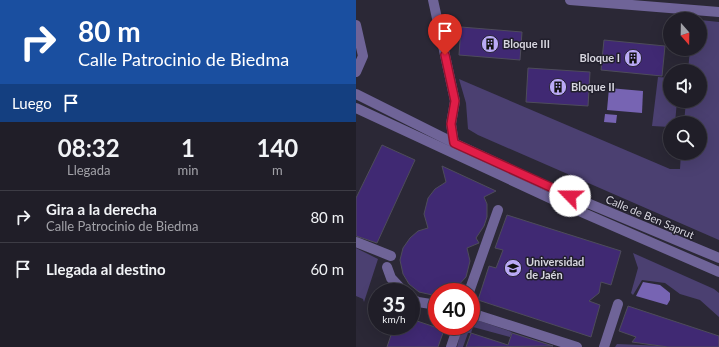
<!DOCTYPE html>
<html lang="es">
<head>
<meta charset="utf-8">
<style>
	:root { --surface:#201e28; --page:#2d2b34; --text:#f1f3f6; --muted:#a2a2a8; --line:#3d3c45 }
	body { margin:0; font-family:Lato,sans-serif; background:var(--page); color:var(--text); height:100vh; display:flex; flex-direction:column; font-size:15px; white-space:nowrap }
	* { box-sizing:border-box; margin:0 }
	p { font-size:13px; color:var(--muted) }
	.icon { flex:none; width:22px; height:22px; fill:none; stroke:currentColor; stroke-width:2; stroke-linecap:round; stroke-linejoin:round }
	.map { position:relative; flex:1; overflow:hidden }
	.side { display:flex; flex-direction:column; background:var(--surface); width:356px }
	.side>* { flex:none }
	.banner { background:#1a4fa0; color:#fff; overflow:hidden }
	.needle { width:26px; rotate:160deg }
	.tools { position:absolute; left:307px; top:12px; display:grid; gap:8px }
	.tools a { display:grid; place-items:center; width:44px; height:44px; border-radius:50%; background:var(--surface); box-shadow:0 4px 16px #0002,0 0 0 1px var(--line); font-size:20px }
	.speed { position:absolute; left:12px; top:283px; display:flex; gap:8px; font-size:20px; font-weight:700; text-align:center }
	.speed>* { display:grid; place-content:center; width:52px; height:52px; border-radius:50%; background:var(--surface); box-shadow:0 4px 16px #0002,0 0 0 1px var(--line); line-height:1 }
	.speed small { font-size:10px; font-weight:400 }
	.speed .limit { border:6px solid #d22; background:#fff; color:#111 }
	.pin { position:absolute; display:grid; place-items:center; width:34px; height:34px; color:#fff; margin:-41px -17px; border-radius:50% 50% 50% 0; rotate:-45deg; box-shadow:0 0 4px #0007 }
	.pin .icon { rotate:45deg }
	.me { position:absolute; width:44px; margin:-22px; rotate:293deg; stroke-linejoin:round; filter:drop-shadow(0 0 3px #0008) }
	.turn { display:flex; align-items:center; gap:14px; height:84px; padding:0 12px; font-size:18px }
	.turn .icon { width:52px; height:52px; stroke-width:2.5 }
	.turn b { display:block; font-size:28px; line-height:34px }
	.then { display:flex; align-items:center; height:38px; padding:0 12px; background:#0003; gap:8px; font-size:15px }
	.eta { display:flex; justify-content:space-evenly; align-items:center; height:68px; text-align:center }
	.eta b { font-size:24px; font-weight:700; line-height:28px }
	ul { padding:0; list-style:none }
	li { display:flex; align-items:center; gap:12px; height:52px; padding:0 12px; border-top:1px solid var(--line) }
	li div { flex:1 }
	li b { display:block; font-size:15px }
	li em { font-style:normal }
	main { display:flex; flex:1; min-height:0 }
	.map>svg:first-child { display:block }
	.green { fill:#4b4071 }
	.water { fill:#7764b3 }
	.building { fill:#402973; stroke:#4e4c5b }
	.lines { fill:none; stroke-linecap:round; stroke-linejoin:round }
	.minor { stroke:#6f6498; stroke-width:10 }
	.route-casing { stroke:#92132f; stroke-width:10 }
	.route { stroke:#e11d48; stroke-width:7 }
	.labels { text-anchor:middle; stroke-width:3; stroke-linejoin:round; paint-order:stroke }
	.poi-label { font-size:11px; font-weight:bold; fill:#d7d6df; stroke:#211f2c; text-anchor:start }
	.street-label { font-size:11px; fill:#d7d6df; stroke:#211f2c }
</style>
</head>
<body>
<main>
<section class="side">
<div class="banner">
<div class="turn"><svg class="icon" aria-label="right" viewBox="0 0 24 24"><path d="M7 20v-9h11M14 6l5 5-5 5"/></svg><div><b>80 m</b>Calle Patrocinio de Biedma</div></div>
<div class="then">Luego<svg class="icon" aria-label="arrive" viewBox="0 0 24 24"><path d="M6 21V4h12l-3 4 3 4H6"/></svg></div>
</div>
<div class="eta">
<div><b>08:32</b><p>Llegada</p></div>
<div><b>1</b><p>min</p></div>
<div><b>140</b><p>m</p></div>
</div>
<ul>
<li><svg class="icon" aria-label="right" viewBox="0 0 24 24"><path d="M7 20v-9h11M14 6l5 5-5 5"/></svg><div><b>Gira a la derecha</b><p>Calle Patrocinio de Biedma</p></div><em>80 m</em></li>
<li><svg class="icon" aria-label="arrive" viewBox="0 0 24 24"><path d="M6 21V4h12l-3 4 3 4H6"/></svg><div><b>Llegada al destino</b></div><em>60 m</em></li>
</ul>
</section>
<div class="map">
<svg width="363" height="347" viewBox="0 0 363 347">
	<rect width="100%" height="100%" fill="#2b2836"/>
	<g class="green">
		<path d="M344 20 363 22V240L122 135 112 129 110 103 103 79 314 169H324L325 153H344V123H328L330 101H344V71H332L334 49H344Z"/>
		<path d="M302 77 314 78V101H321L319 123H314V127L296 126Z"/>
		<path d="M0 248 22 259 8 302 7 299 0 296Z"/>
		<path d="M277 253 358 289 363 293V317L344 300 324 294 309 283 286 280 277 295 275 293 282 268Z"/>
		<path d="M115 318 156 332 154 337 117 327 115 333H112L107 347H101L106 326H115Z"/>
		<path d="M261 344 308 346 312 347H259Z"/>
	</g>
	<g class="water">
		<path d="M253 88 287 91 286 113 251 110Z"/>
		<path d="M249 114 261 115 260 123 248 122Z"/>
		<path d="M287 282 304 285 314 293V300L311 305 280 296Z"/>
	</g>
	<g class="building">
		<path d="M105 27 166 32 164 60 103 55Z"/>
		<path d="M248 40 309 46 306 76 245 70Z"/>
		<path d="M172 68 234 72 232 106 170 102Z"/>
		<path d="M26 145 59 160 21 243 0 236V198Z"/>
		<path d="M86 166 140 191 128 197 131 204V217L128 226 120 238 123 243 111 248 114 261 110 277 98 290 95 292H81V296L63 292 53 284 47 274 44 260 47 248 54 238 62 231 72 228 68 214 72 198 79 189 90 182Z"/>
		<path d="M151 215 265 251 255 285 245 282 243 293 233 301 244 305 235 337 122 300 133 266 140 268 147 250 139 248Z"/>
		<path d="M272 306 363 336V347H312L276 342 280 337 263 331Z"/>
		<path d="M55 319 88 330 82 347H31L38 326H55Z"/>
		<path d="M115 333 152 345 156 333 197 346 110 347Z"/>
	</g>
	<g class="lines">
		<g class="minor">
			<path d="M77 0 99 101 95 124 98 143"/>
			<path d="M214 0 363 12"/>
			<path d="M0 25 7 56 0 72"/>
			<path d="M0 94 98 143 186 184 363 258"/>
			<path d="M0 108 200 201 363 272"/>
			<path d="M0 242 35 256"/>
			<path d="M31 267 35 278 48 292"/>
			<path d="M113 292 142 210"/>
			<path d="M55 298 62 302 81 305"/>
			<path d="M115 313 221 347"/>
			<path d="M95 347 102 326"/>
			<path d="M248 347 262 304"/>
		</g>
	</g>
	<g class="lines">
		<defs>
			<path id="route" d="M89 55 99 101 95 124 98 143 214 196"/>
		</defs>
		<use href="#route" class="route-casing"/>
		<use href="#route" class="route"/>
	</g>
	<defs>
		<symbol id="building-disc" viewBox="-11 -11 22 22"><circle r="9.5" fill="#baaaf6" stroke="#211f2c"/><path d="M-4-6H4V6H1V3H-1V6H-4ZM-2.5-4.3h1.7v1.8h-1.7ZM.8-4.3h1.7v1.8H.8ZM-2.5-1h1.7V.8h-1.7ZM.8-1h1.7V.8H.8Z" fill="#111"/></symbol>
		<symbol id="university-disc" viewBox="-11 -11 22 22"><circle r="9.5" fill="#baaaf6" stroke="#211f2c"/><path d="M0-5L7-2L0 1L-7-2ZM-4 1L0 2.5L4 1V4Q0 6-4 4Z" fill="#111"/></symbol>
	</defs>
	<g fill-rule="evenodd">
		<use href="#building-disc" x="124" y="34" width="20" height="20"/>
		<use href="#building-disc" x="267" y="48" width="20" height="20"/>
		<use href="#building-disc" x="192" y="77" width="20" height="20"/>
		<use href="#university-disc" x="147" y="258" width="20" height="20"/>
	</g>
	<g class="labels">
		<g class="poi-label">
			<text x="147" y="48">Bloque III</text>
			<text x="264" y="62" text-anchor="end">Bloque I</text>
			<text x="215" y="91">Bloque II</text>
			<text x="170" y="266">Universidad<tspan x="170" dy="13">de Jaén</tspan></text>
		</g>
		<g class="street-label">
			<text transform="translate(294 217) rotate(23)" y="4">Calle de Ben Saprut</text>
		</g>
	</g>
</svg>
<div class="tools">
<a><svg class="needle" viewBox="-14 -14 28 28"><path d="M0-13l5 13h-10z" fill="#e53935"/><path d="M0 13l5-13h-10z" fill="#a2a2a8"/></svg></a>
<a><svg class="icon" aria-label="sound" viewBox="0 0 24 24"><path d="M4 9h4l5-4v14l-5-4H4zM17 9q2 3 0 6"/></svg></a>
<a><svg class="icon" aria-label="search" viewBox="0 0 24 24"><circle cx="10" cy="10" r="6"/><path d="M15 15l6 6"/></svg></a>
</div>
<div class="speed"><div>35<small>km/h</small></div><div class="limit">40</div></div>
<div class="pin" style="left:89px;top:55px;background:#d93025"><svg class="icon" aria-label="arrive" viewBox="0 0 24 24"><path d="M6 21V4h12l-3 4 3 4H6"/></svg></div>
<svg class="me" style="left:214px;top:196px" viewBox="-20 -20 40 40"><circle r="19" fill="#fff"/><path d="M0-13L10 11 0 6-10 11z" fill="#e11d48"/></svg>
</div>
</main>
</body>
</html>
